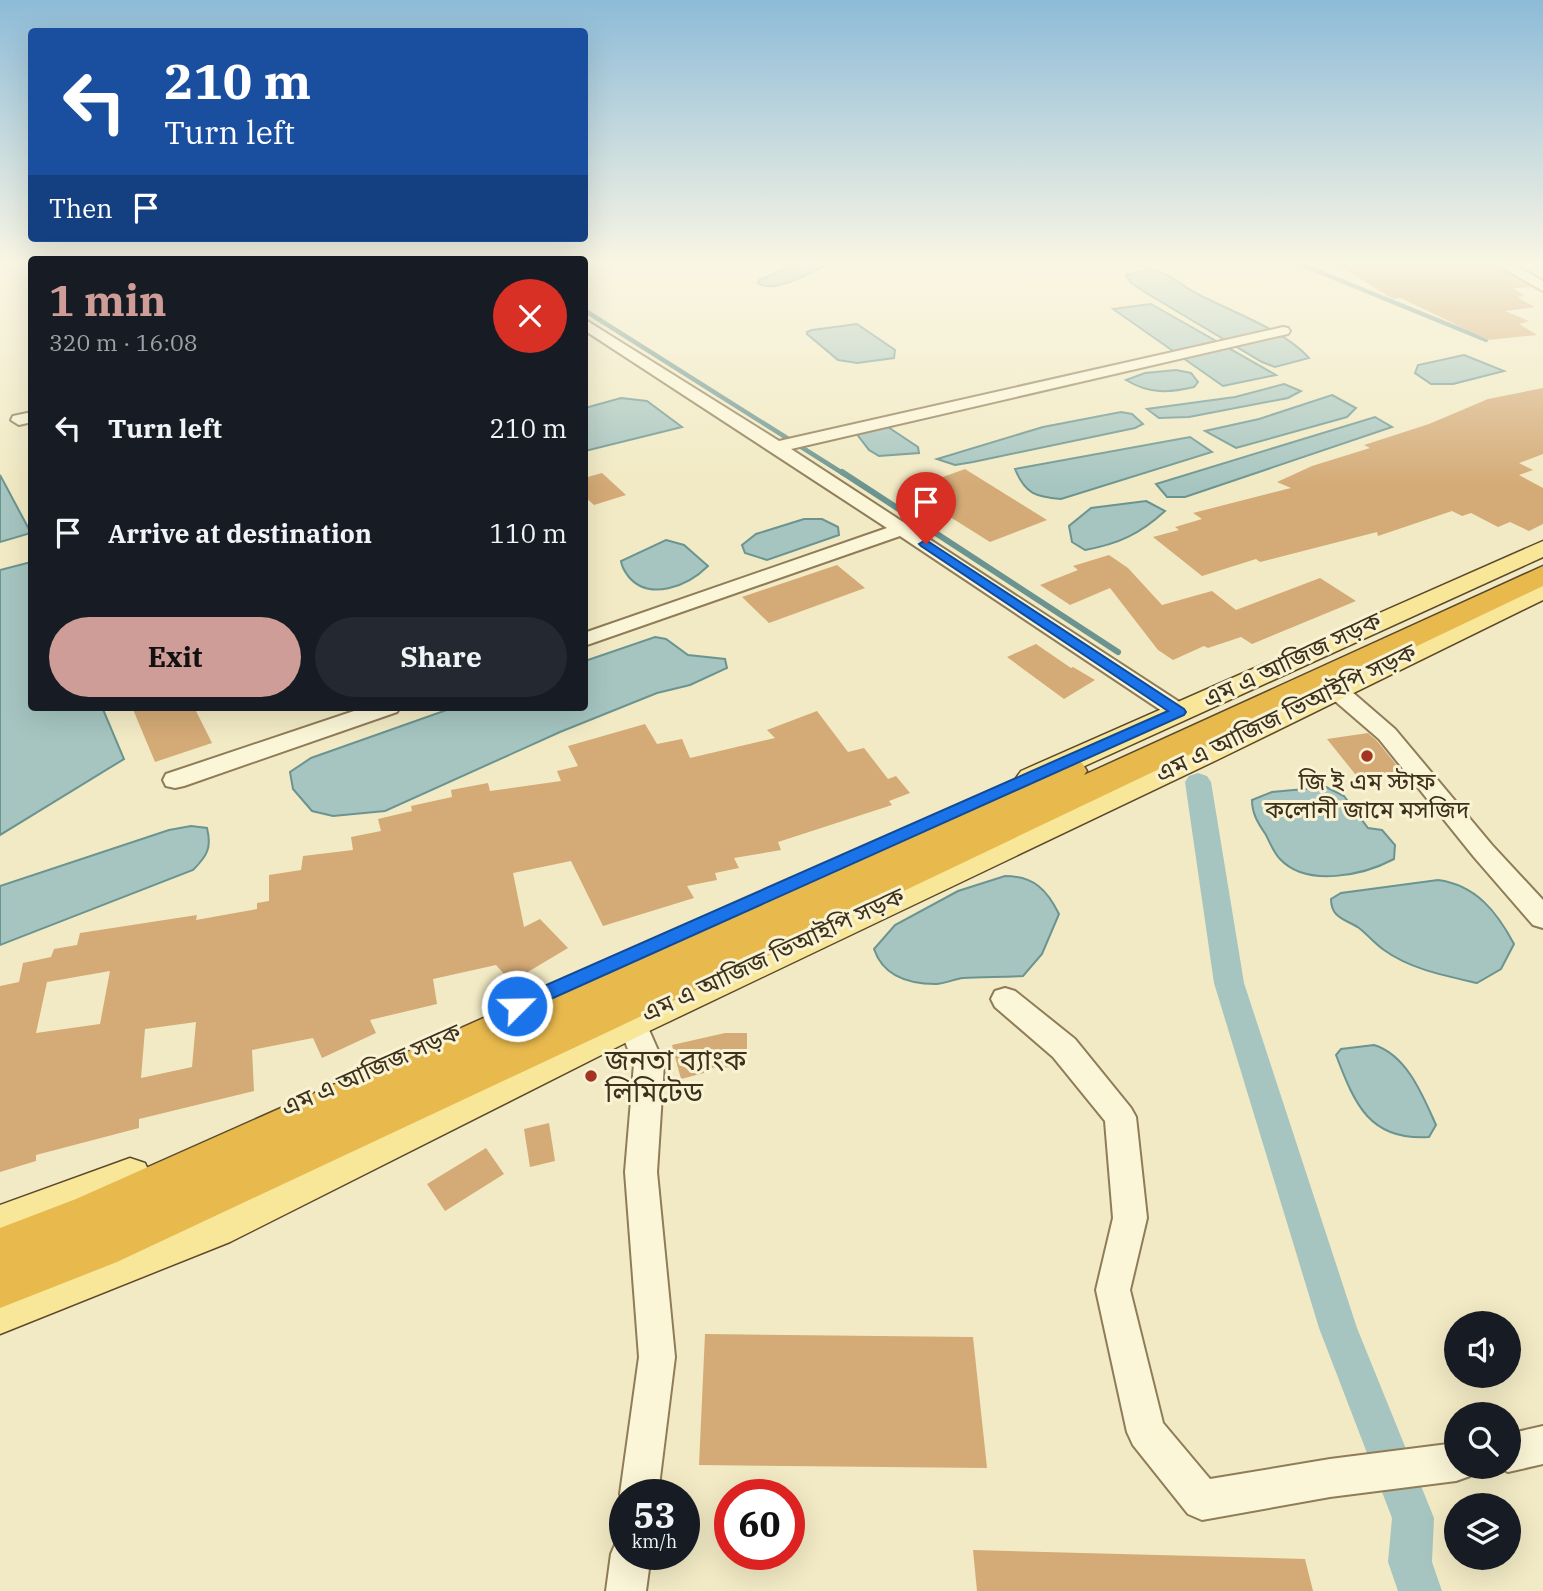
<!DOCTYPE html>
<html lang="en">
<head>
<meta charset="utf-8">
<style>
	:root { --surface:#171b24; --page:#242831; --text:#f1f3f6; --muted:#9ea1a6; --accent:#ce9d97 }
	body { margin:0; font-family:"IBM Plex Serif","Noto Sans Bengali",serif; background:var(--page); color:var(--text); height:100vh; display:flex; flex-direction:column; font-size:26px; white-space:nowrap }
	* { box-sizing:border-box; margin:0 }
	p { font-size:23px; color:var(--muted) }
	.icon { flex:none; width:38px; height:38px; fill:none; stroke:currentColor; stroke-width:2; stroke-linecap:round; stroke-linejoin:round }
	.map { position:relative; flex:1; overflow:hidden }
	.drawer { position:absolute; left:28px; top:256px; width:560px; height:455px; display:flex; flex-direction:column; background:var(--surface); border-radius:7px; box-shadow:0 7px 28px #0002 }
	.drawer>* { flex:none }
	.hud { position:absolute; left:28px; top:28px; width:560px; height:214px; border-radius:7px; box-shadow:0 7px 28px #0002; background:#1a4fa0; color:#fff; overflow:hidden }
	.controls { position:absolute; left:1444px; top:1311px; display:grid; gap:14px }
	.controls a { display:grid; place-items:center; width:77px; height:77px; border-radius:50%; background:var(--surface); box-shadow:0 7px 28px #0002; font-size:35px }
	.speed { position:absolute; left:609px; top:1479px; display:flex; gap:14px; font-size:35px; font-weight:700; text-align:center }
	.speed>* { display:grid; place-content:center; width:91px; height:91px; border-radius:50%; background:var(--surface); box-shadow:0 7px 28px #0002; line-height:1 }
	.speed small { font-size:18px; font-weight:400 }
	.speed .limit { border:10px solid #d22; background:#fff; color:#111 }
	.pin { position:absolute; display:grid; place-items:center; width:60px; height:60px; color:#fff; margin:-72px -30px; border-radius:50% 50% 50% 0; rotate:-45deg; box-shadow:0 0 7px #0007 }
	.pin .icon { rotate:45deg }
	.me { position:absolute; width:77px; margin:-38px; rotate:67deg; stroke-linejoin:round; filter:drop-shadow(0 0 5px #0008) }
	.turn { display:flex; align-items:center; gap:24px; height:147px; padding:0 21px; font-size:32px }
	.turn .icon { width:91px; height:91px; stroke-width:2.5 }
	.turn b { display:block; font-size:49px; line-height:60px }
	.then { display:flex; align-items:center; height:66px; padding:0 21px; background:#0003; gap:14px; font-size:26px }
	.round { display:grid; place-items:center; flex:none; width:74px; height:74px; border-radius:37px; background:var(--page) }
	.overview { display:flex; align-items:center; justify-content:space-between; height:119px; padding:0 21px }
	h1 { font-size:42px; font-weight:700; line-height:52px; color:var(--accent) }
	.primary-button { display:flex; gap:14px; margin-top:auto; padding:14px 21px }
	.primary-button a { flex:1; height:80px; border-radius:42px; background:var(--accent); color:#111; font-size:28px; font-weight:700; line-height:80px; text-align:center }
	.primary-button a+a { background:var(--page); color:var(--text) }
	ul { padding:0; list-style:none }
	li { display:flex; align-items:center; gap:21px; height:105px; padding:0 21px }
	li div { flex:1 }
	li b { display:block; font-size:26px }
	li em { font-style:normal }
	.map>svg:first-child { display:block }
	.water { fill:#a6c5c0; stroke:#6b9490; stroke-width:2 }
	.lines { fill:none; stroke-linecap:round; stroke-linejoin:round }
	.stream-far1 { stroke:#6b9490; stroke-width:4.5 }
	.stream { stroke:#6b9490; stroke-width:6 }
	.canal { fill:#a6c5c0; fill-rule:evenodd }
	.building { fill:#d4aa76; fill-rule:evenodd }
	.minor-casing { stroke:#8f7c58; stroke-width:4 }
	.major-casing { stroke:#5c492d; stroke-width:3 }
	.highway-casing { stroke:#5c492d; stroke-width:3 }
	.minor { fill:#fcf6d8; fill-rule:evenodd }
	.major { fill:#f8e799; fill-rule:evenodd }
	.highway { fill:#e8b94d; fill-rule:evenodd }
	.route { fill:#1a73e8; stroke:#114b97; stroke-width:2 }
	.poi-dot { fill:#a43322; stroke:#f9f3d4; stroke-width:2.5 }
	.labels { text-anchor:middle; stroke-width:6; stroke-linejoin:round; paint-order:stroke }
	.street-label { font-size:24px; fill:#3d311d; stroke:#f9f3d4 }
	.poi-label { font-size:24px; fill:#3d311d; stroke:#f9f3d4 }
	.near-poi-label { font-size:28px; fill:#3d311d; stroke:#f9f3d4; text-anchor:start }
</style>
</head>
<body>
<div class="map">
<svg width="1543" height="1591" viewBox="0 0 1543 1591">
	<rect width="100%" height="100%" fill="#f2eac4"/>
	<g class="water">
		<path d="M797 264H829C813 271 773 295 758 283L759 280Z"/>
		<path d="M1151 269C1169 273 1179 284 1194 292 1228 311 1284 329 1309 358L1275 367 1262 362 1148 294 1131 283 1126 275Z"/>
		<path d="M1151 304 1276 375 1223 386 1113 309Z"/>
		<path d="M857 324 895 350 894 358 857 363 838 360 807 334V332L812 330Z"/>
		<path d="M1464 355 1504 371 1453 384H1431L1415 373 1418 365Z"/>
		<path d="M1176 370 1191 373 1198 382 1194 387C1169 393 1149 394 1126 380L1145 373Z"/>
		<path d="M1284 384 1301 391 1288 398 1189 417 1159 418 1147 409 1235 397Z"/>
		<path d="M1332 395 1356 408 1347 417 1236 448 1205 431 1259 419Z"/>
		<path d="M621 398 647 401 682 427 585 451V408Z"/>
		<path d="M1121 412 1132 414 1143 424 1135 428 973 462 955 465 937 459 1043 427Z"/>
		<path d="M1375 417 1392 427 1185 497H1167L1156 484Z"/>
		<path d="M885 425 918 447 919 453 879 456 869 450 856 433Z"/>
		<path d="M1190 437 1212 452 1061 499C1036 497 1025 494 1015 469Z"/>
		<path d="M0 475 31 533 0 542Z"/>
		<path d="M1146 501 1165 511C1140 534 1118 544 1085 550L1072 542 1069 526 1091 508Z"/>
		<path d="M804 519H822L838 527 839 535 767 560 745 553 742 545 756 534Z"/>
		<path d="M666 540 684 545 708 566C688 586 649 602 628 576 624 570 622 568 621 561Z"/>
		<path d="M31 562 32 707H102L124 759 0 835V570Z"/>
		<path d="M655 637 666 639 688 655 725 659 727 668 690 685 657 693 560 732 385 811 333 816 312 811 293 789 290 772 311 758 455 707H584L585 661Z"/>
		<path d="M1326 787 1344 796 1368 828 1382 830 1395 845 1394 859C1364 875 1307 888 1280 859 1274 853 1270 843 1266 835 1258 823 1252 814 1252 800L1272 792Z"/>
		<path d="M191 826 207 828C212 848 207 856 193 870L0 945V886L169 830Z"/>
		<path d="M1005 876C1034 876 1047 890 1059 914L1042 954 1023 976C1003 977 983 977 963 978 954 979 945 984 936 984 909 984 883 976 874 949L895 925 958 891Z"/>
		<path d="M1438 880C1476 885 1497 912 1514 944L1501 969 1477 983C1446 976 1410 969 1384 950 1375 944 1368 935 1359 928 1345 919 1331 918 1331 899L1341 893Z"/>
		<path d="M1374 1045C1407 1055 1423 1096 1436 1125L1429 1137C1370 1141 1355 1105 1336 1055L1341 1049Z"/>
	</g>
	<g class="lines">
		<g class="stream-far1">
			<path d="M1300 264 1486 340"/>
			<path d="M584 310 844 474"/>
		</g>
		<path class="stream" d="M842 472 1118 652"/>
		<path class="canal" d="M1198 773 1207 776 1211 782 1244 983 1357 1328 1434 1518 1432 1562 1442 1591H1398L1388 1562 1392 1518 1319 1328 1214 983 1185 782 1189 776Z"/>
	</g>
	<g class="building">
		<path d="M1336 264H1494L1531 287 1513 288 1525 296 1517 297 1535 307 1505 311 1529 321 1519 324 1537 335 1488 340 1401 298 1393 299Z"/>
		<path d="M1543 388V454L1519 463 1533 470 1519 475 1543 488V524L1529 531 1510 522 1498 527 1471 513 1462 516 1452 511 1378 536 1377 532 1260 562 1256 559 1202 576 1153 537 1179 530 1175 527 1202 519 1193 513 1291 488 1277 482 1312 466 1370 448 1364 445 1429 424 1488 399Z"/>
		<path d="M965 469 1047 520 990 542 907 490Z"/>
		<path d="M602 473 626 495 594 505 584 496V478Z"/>
		<path d="M1109 555 1128 568 1162 605 1212 591 1236 610 1320 578 1356 601 1252 644 1241 637 1208 648 1204 646 1173 660 1158 650 1110 588 1070 605 1040 585 1078 570 1073 566Z"/>
		<path d="M837 565 865 588 769 623 742 597Z"/>
		<path d="M1036 644 1071 668 1073 667 1095 680 1064 699 1007 657Z"/>
		<path d="M132 707H194L212 743 155 762Z"/>
		<path d="M817 711 848 752 864 748 888 779 896 776 910 793 889 801 892 805 778 842 781 850 734 858 739 868 715 873 717 880 687 886 694 898 603 926 571 861 513 873 524 927 540 919 568 948 511 982 496 965 433 979 437 1004 370 1020 376 1033 322 1058 313 1038 252 1050 254 1091 139 1119V1128L36 1155V1161L0 1172V986L19 982 23 963 51 957 54 949 77 945 80 933 197 915 196 920 257 909V903L269 901V875L301 870 303 856 353 850 351 837 381 831 378 819 412 811 411 806 452 797 451 790 488 783 490 791 561 781 557 771 578 766 568 746 645 724 657 744 682 739 690 758 775 738 767 730ZM110 971 100 1024 36 1033 47 982ZM196 1022 192 1067 141 1078 145 1029Z"/>
		<path d="M1368 733 1377 741 1403 773 1359 779 1327 739Z"/>
		<path d="M725 1033H747V1067L703 1068 704 1073 681 1079 672 1045Z"/>
		<path d="M549 1123 555 1161 530 1167 524 1129Z"/>
		<path d="M486 1148 504 1174 445 1211 427 1184Z"/>
		<path d="M705 1334 973 1337 987 1468 699 1465Z"/>
		<path d="M973 1550 1305 1559 1313 1591H977Z"/>
	</g>
	<g class="lines">
		<defs>
			<g id="minor">
				<path d="M1496 264H1513L1543 281V291Z"/>
				<path d="M584 319 779 441 1283 327 1288 328 1290 331 1288 334 1283 335 791 449 1187 707 1190 712 1187 717H1171L900 536 584 646V633L887 528 584 330Z"/>
				<path d="M32 412V422L19 425 11 420 13 416Z"/>
				<path d="M1336 683 1344 685 1395 729 1492 845 1543 900V928L1533 925 1474 857 1379 739 1328 695 1325 690 1328 685Z"/>
				<path d="M366 707H400L397 712 184 786 175 788 166 786 163 780 166 774Z"/>
				<path d="M1005 988 1015 991 1075 1039 1131 1108 1136 1117 1147 1218 1130 1290 1163 1423 1210 1479 1330 1459 1456 1443V1466H1473L1470 1476 1456 1481 1330 1497 1202 1520 1188 1514 1133 1445 1127 1432 1096 1290 1113 1218 1105 1121 1053 1057 995 1007 991 999 995 991Z"/>
				<path d="M632 1010 642 1014 664 1064 657 1172 675 1357 658 1494H625V1507L620 1494 639 1357 625 1172 634 1064 617 1022 622 1014Z"/>
				<path d="M1543 1426V1464L1508 1472 1495 1466H1508V1434Z"/>
				<path d="M625 1537V1554H651L646 1591H606L611 1554 617 1540Z"/>
			</g>
			<g id="major">
				<path d="M1543 541V557L1043 785 1032 788 1021 785 1016 778 1021 771Z"/>
				<path d="M1543 582V600L1221 758 645 1033 230 1242 0 1334V1290L200 1214 619 1011Z"/>
				<path d="M130 1158 145 1163 151 1176 145 1189 0 1245V1205Z"/>
			</g>
			<path id="highway" d="M1543 566V586L612 1030 117 1262 0 1308V1228L76 1199 1058 763 1070 760 1082 763 1087 771 1084 775Z"/>
		</defs>
		<use href="#minor" class="minor-casing"/>
		<use href="#major" class="major-casing"/>
		<use href="#highway" class="highway-casing"/>
		<use href="#minor" class="minor"/>
		<use href="#major" class="major"/>
		<use href="#highway" class="highway"/>
	</g>
	<linearGradient id="sky" x2="0" y2="1"><stop stop-color="#8dbbd8"/><stop offset="0.54" stop-color="#f9f6e4"/><stop offset="1" stop-color="#f9f6e4" stop-opacity="0"/></linearGradient>
	<rect width="1543" height="487" fill="url(#sky)"/>
	<path class="route" d="M926 540 1184 709 1186 712 1184 715 524 1011 517 1013 510 1011 508 1006 510 1001 1168 711 921 546 919 544Z"/>
	<g class="poi-dot">
		<circle cx="1367" cy="756" r="7"/>
		<circle cx="591" cy="1076" r="7"/>
	</g>
	<g class="labels">
		<g class="street-label">
			<text transform="translate(1292 660) rotate(-25)" y="8">এম এ আজিজ সড়ক</text>
			<text transform="translate(1286 713) rotate(-26)" y="8">এম এ আজিজ ভিআইপি সড়ক</text>
			<text transform="translate(773 955) rotate(-25)" y="8">এম এ আজিজ ভিআইপি সড়ক</text>
			<text transform="translate(371 1070) rotate(-24)" y="8">এম এ আজিজ সড়ক</text>
		</g>
		<g class="poi-label">
			<text x="1367" y="790">জি ই এম স্টাফ<tspan x="1367" dy="28">কলোনী জামে মসজিদ</tspan></text>
		</g>
		<g class="near-poi-label">
			<text x="605" y="1070">জনতা ব্যাংক<tspan x="605" dy="32">লিমিটেড</tspan></text>
		</g>
	</g>
</svg>
<div class="controls">
<a><svg class="icon" aria-label="sound" viewBox="0 0 24 24"><path d="M4 9h4l5-4v14l-5-4H4zM17 9q2 3 0 6"/></svg></a>
<a><svg class="icon" aria-label="search" viewBox="0 0 24 24"><circle cx="10" cy="10" r="6"/><path d="M15 15l6 6"/></svg></a>
<a><svg class="icon" aria-label="layers" viewBox="0 0 24 24"><path d="M12 4l9 5-9 5-9-5zM3 14l9 5 9-5"/></svg></a>
</div>
<div class="speed"><div>53<small>km/h</small></div><div class="limit">60</div></div>
<div class="pin" style="left:926px;top:544px;background:#d93025"><svg class="icon" aria-label="arrive" viewBox="0 0 24 24"><path d="M6 21V4h12l-3 4 3 4H6"/></svg></div>
<svg class="me" style="left:517px;top:1006px" viewBox="-20 -20 40 40"><circle r="17" fill="#1a73e8" stroke="#fff" stroke-width="3"/><path d="M0-11L8 9 0 5-8 9z" fill="#fff"/></svg>
<div class="hud">
<div class="turn"><svg class="icon" aria-label="left" viewBox="0 0 24 24"><path d="M17 20v-9H6M10 6l-5 5 5 5"/></svg><div><b>210 m</b>Turn left</div></div>
<div class="then">Then<svg class="icon" aria-label="arrive" viewBox="0 0 24 24"><path d="M6 21V4h12l-3 4 3 4H6"/></svg></div>
</div>
<section class="drawer">
<div class="overview"><div><h1>1 min</h1><p>320 m · 16:08</p></div><a class="round" style="background:#d93025;color:#fff"><svg class="icon" aria-label="close" viewBox="0 0 24 24"><path d="M6 6l12 12M18 6L6 18"/></svg></a></div>
<ul>
<li><svg class="icon" aria-label="left" viewBox="0 0 24 24"><path d="M17 20v-9H6M10 6l-5 5 5 5"/></svg><div><b>Turn left</b></div><em>210 m</em></li>
<li><svg class="icon" aria-label="arrive" viewBox="0 0 24 24"><path d="M6 21V4h12l-3 4 3 4H6"/></svg><div><b>Arrive at destination</b></div><em>110 m</em></li>
</ul>
<div class="primary-button"><a>Exit</a><a>Share</a></div>
</section>
</div>
</body>
</html>
